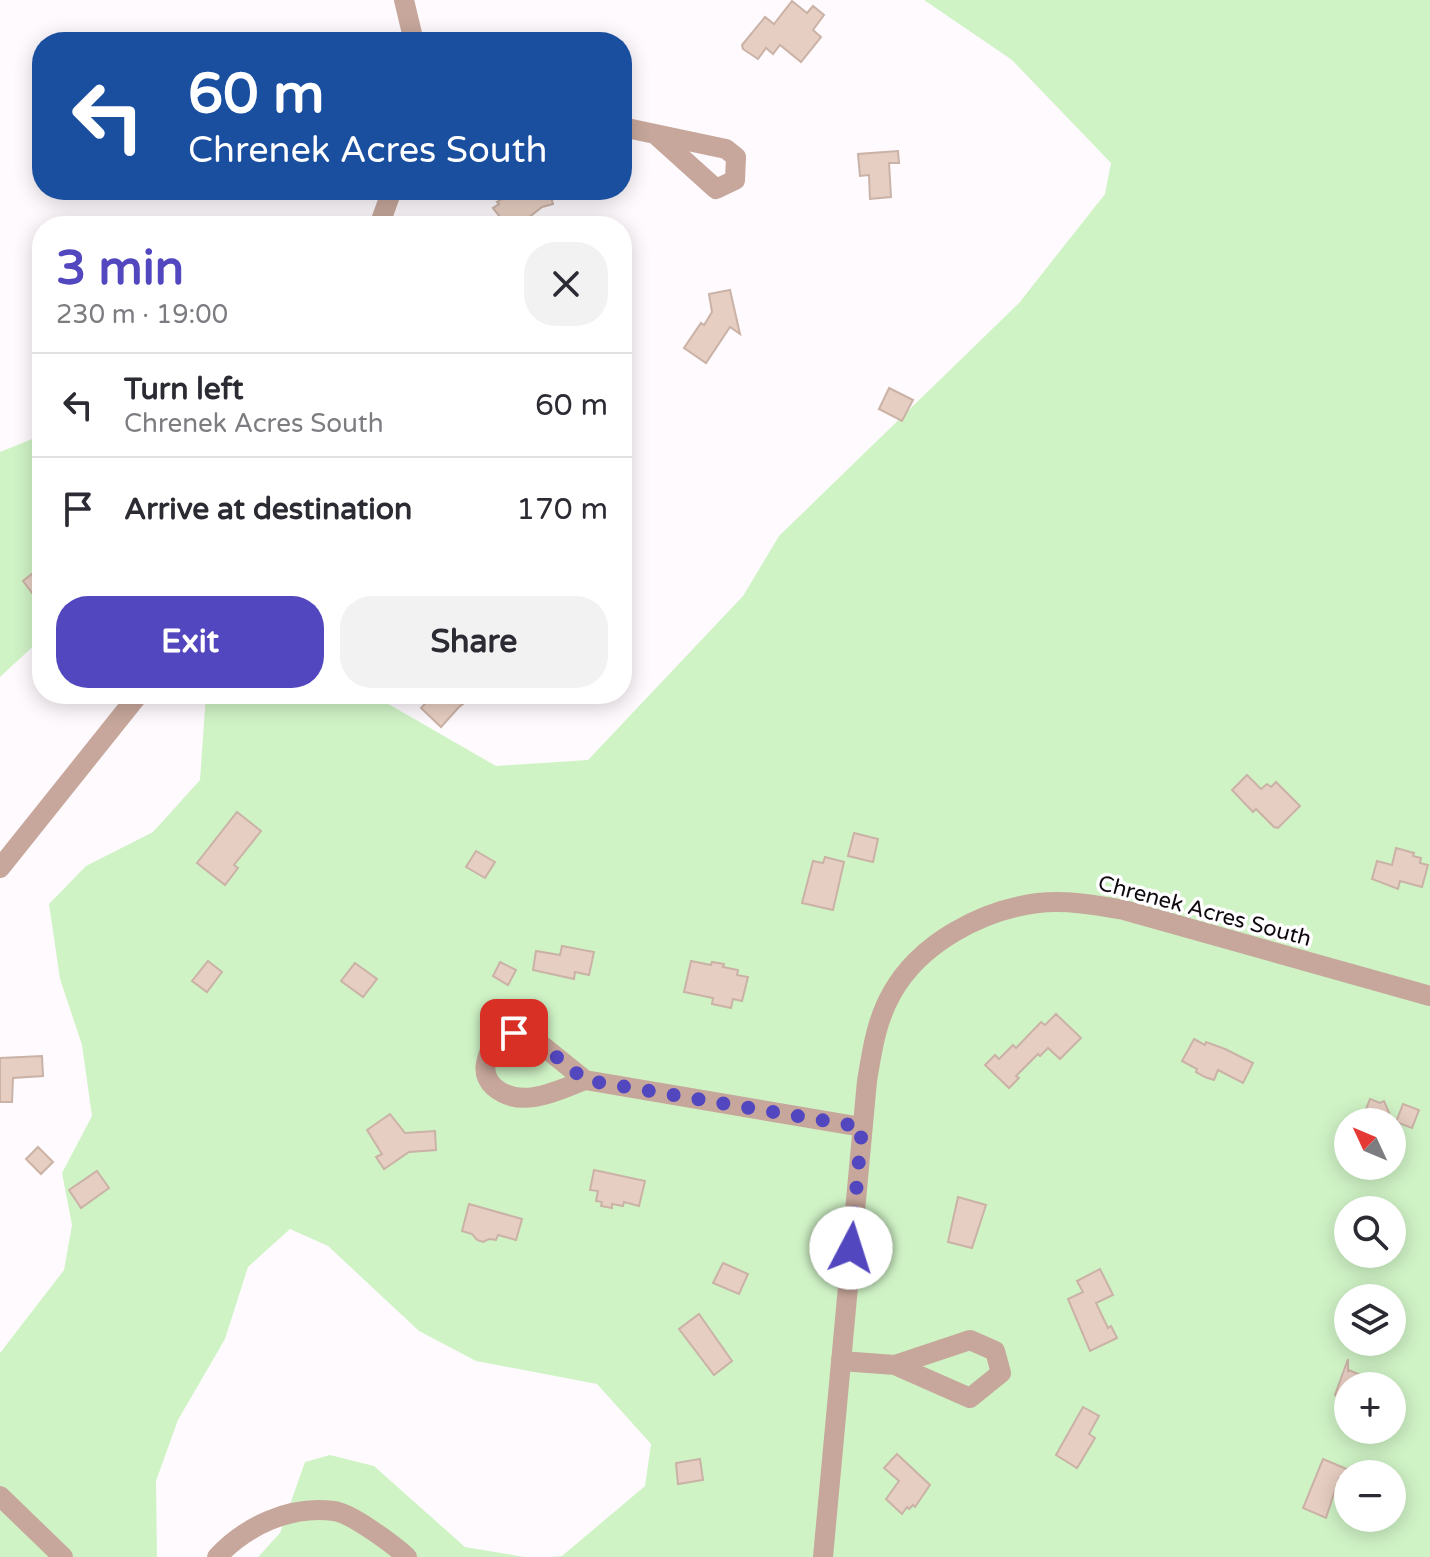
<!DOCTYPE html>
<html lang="en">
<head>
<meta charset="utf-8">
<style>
	:root { --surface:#fff; --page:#f2f2f3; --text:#2b2b33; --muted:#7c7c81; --line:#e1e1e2; --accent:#5247be }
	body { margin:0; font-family:"Varela Round",sans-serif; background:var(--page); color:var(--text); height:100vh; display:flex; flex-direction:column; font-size:30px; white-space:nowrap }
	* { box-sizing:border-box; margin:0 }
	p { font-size:26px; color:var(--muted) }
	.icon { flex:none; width:44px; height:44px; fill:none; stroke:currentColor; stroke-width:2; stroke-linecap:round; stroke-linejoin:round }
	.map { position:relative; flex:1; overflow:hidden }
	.side { position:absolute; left:32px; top:216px; width:600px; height:488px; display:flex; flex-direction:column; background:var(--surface); border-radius:32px; box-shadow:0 4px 20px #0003 }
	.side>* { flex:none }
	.top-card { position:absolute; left:32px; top:32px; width:600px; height:168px; border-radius:32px; box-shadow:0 4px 20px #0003; background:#1a4fa0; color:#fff; overflow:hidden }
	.needle { width:52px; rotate:314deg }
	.fabs { position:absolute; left:1334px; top:1108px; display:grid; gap:16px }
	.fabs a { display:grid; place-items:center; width:72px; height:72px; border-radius:50%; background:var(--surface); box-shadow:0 4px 20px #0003; font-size:40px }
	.pin { position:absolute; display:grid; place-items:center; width:68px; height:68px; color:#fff; margin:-34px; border-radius:16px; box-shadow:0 4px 12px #0006 }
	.me { position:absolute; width:88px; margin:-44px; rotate:5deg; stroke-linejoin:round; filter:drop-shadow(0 0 6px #0008) }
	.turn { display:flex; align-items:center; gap:28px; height:168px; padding:0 24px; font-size:36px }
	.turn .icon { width:104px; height:104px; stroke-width:2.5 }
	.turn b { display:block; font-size:56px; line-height:68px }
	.round { display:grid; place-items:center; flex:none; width:84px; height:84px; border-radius:32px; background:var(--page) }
	.head { display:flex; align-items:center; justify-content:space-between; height:136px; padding:0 24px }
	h1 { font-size:48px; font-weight:700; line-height:60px; color:var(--accent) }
	.primary-button { display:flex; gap:16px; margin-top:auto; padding:16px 24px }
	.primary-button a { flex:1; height:92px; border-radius:32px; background:var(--accent); color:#fff; font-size:32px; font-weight:700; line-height:92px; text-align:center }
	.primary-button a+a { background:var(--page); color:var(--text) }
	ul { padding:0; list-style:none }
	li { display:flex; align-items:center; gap:24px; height:104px; padding:0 24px; border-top:2px solid var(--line) }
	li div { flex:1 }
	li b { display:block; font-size:30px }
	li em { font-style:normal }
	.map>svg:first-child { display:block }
	.green { fill:#d0f3c6; fill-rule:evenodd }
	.building { fill:#e7cec2; stroke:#cab2a6; stroke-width:2 }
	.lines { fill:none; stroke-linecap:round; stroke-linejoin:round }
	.minor { stroke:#c7a79b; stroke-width:20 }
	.route { stroke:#5247be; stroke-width:14; stroke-dasharray:0 25.2 }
	.labels { text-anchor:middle; stroke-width:7; stroke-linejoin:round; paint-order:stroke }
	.street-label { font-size:22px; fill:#100a10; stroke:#fff }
</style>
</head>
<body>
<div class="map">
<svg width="1430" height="1557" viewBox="0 0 1430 1557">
	<rect width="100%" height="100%" fill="#fefafe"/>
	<g class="green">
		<path d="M924 0H1430V1557H549L562 1556 645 1486 651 1444 597 1384 476 1361 419 1331 328 1246 290 1229 248 1267 225 1339 178 1420 156 1481 157 1557H0V1353L64 1270 72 1225 62 1173 92 1116 82 1045 60 979 49 904 86 866 153 832 200 780 206 694H371L496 766 588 760 743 596 779 536 1019 303 1105 194 1111 163 1012 60ZM1348 1122H1392V1166H1348ZM1348 1210H1392V1254H1348ZM1348 1298H1392V1342H1348ZM1348 1386H1392V1430H1348ZM1348 1474H1392V1518H1348Z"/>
		<path d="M42 435V638L0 677V452Z"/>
		<path d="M330 1455 374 1466 465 1547 525 1557H258L280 1533 305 1462Z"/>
	</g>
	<g class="building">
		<path d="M792 1 807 13 813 6 824 15 813 30 821 37 801 62 780 45 773 54 766 48 758 59 743 49 742 45 765 17 774 24Z"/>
		<path d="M898 151 899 163H889L891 197 870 199 869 175 860 176 858 154Z"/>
		<path d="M517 190H549L553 204 542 207 518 226H507L493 208 499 204 497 202Z"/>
		<path d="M730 290 740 334 730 327 706 363 684 348 701 323 704 325 712 312 709 294Z"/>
		<path d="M889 388 913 400 902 421 879 409Z"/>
		<path d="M42 566V606L23 581Z"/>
		<path d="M434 694H476L459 707 441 727 421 708Z"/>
		<path d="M1247 775 1261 789 1267 784 1271 787 1276 782 1300 806 1278 828 1274 827 1256 809 1253 812 1232 790Z"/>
		<path d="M237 812 261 831 234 865 238 868 225 885 197 863Z"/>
		<path d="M854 833 878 839 873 862 848 856Z"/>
		<path d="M1396 848 1414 853 1413 856 1421 858 1420 863 1428 865 1422 887 1400 881 1398 889 1372 879 1377 861 1392 865Z"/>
		<path d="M476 851 495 862 485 878 466 867Z"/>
		<path d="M825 857 844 862 833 910 802 903 813 861 823 863Z"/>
		<path d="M562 946 594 952 589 975 575 972 574 979 533 970 536 951 560 955Z"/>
		<path d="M208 961 222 972 207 992 192 981Z"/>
		<path d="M691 961 711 965 712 962 724 964 723 967 738 970 737 975 748 977 742 1001 733 999 731 1008 712 1004 713 998 684 992Z"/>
		<path d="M500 962 516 970 508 985 493 976Z"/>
		<path d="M355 963 377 979 363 997 341 981Z"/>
		<path d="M1056 1014 1081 1038 1060 1059 1048 1048 1040 1056 1038 1054 1016 1076 1019 1078 1009 1088 985 1065 995 1055 999 1059 1013 1045 1016 1048 1041 1022 1045 1025Z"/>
		<path d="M1194 1039 1205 1045 1206 1042 1225 1049 1253 1063 1243 1083 1218 1070 1214 1080 1205 1077 1196 1072 1197 1069 1182 1061Z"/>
		<path d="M42 1056 43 1076 13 1078 12 1102H0V1058Z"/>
		<path d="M1370 1099 1380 1103 1384 1101 1393 1122H1361Z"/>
		<path d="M1403 1104 1419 1110 1412 1128 1396 1122Z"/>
		<path d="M390 1114 405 1133 435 1131 436 1150 409 1152 384 1169 376 1157 382 1154 367 1130Z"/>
		<path d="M38 1147 53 1162 41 1174 26 1159Z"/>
		<path d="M594 1170 645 1181 639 1206 624 1202 623 1206 612 1204V1208L601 1206 602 1202 596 1201 598 1191 590 1190Z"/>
		<path d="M97 1171 109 1188 81 1208 69 1190Z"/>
		<path d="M958 1197 986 1205 972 1248 948 1242Z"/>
		<path d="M469 1204 522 1219 516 1240 498 1235 496 1240 489 1239 483 1242 477 1240 472 1234 462 1231Z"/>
		<path d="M723 1263 748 1274 739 1294 713 1283Z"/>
		<path d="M1100 1269 1113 1295 1096 1303 1108 1328 1111 1326 1117 1338 1090 1351 1068 1299 1083 1292 1077 1281Z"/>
		<path d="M699 1314 732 1361 714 1375 679 1329Z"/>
		<path d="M1348 1359V1372L1349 1370 1385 1386H1348V1401L1335 1395Z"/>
		<path d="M1083 1407 1099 1416 1089 1434 1095 1438 1077 1468 1056 1455Z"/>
		<path d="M897 1454 930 1485 915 1507 913 1505 909 1509 907 1507 902 1514 886 1499 899 1481 884 1468Z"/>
		<path d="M700 1459 703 1480 678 1484 676 1463Z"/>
		<path d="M1323 1459 1349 1470 1344 1480 1339 1478 1326 1518 1303 1508Z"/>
	</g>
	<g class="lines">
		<g class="minor">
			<path d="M404 0 414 42"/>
			<path d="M622 127 726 149 736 157 735 180 716 189 655 134"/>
			<path d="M379 226 392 190"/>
			<path d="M0 868 139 694"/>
			<path d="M585 1080C557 1091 521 1110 494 1087 480 1074 486 1060 492 1045L514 1033 533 1038 585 1080 862 1127"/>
			<path d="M841 1361 895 1365 970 1398 1001 1373 995 1351 970 1340 895 1365"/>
			<path d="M0 1496 63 1557"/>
			<path d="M217 1557C246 1526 290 1505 334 1511 351 1513 394 1545 407 1557"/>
			<path d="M823 1557 867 1081C872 1051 876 1021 892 993 920 943 982 910 1038 903 1067 900 1096 905 1124 910L1430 996"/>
		</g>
	</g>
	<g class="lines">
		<path class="route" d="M514 1033 533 1038 585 1080 862 1127 851 1248"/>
	</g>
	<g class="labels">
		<g class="street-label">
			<text transform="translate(1205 910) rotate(15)" y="8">Chrenek Acres South</text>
		</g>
	</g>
</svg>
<div class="fabs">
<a><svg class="needle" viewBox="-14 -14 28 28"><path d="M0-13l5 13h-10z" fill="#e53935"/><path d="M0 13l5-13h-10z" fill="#7c7c81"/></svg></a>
<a><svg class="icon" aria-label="search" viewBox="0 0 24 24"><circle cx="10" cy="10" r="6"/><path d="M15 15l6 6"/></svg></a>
<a><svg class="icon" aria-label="layers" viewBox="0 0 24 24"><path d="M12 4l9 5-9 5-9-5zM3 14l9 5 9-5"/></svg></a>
<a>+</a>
<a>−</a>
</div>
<div class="pin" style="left:514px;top:1033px;background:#d93025"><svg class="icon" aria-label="arrive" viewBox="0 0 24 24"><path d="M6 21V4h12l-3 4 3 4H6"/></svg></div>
<svg class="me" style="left:851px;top:1248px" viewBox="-20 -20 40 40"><circle r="19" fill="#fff"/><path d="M0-13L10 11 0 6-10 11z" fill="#5247be"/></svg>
<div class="top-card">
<div class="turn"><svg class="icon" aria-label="left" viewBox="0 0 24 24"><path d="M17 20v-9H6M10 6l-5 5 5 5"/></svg><div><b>60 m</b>Chrenek Acres South</div></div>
</div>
<section class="side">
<div class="head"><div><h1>3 min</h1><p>230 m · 19:00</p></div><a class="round"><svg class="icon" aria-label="close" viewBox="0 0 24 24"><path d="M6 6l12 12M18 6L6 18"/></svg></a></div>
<ul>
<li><svg class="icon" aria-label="left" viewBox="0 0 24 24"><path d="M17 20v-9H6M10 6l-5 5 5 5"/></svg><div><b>Turn left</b><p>Chrenek Acres South</p></div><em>60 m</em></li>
<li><svg class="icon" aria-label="arrive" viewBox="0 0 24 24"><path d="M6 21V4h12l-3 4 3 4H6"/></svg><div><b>Arrive at destination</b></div><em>170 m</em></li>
</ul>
<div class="primary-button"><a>Exit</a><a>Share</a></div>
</section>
</div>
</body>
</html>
